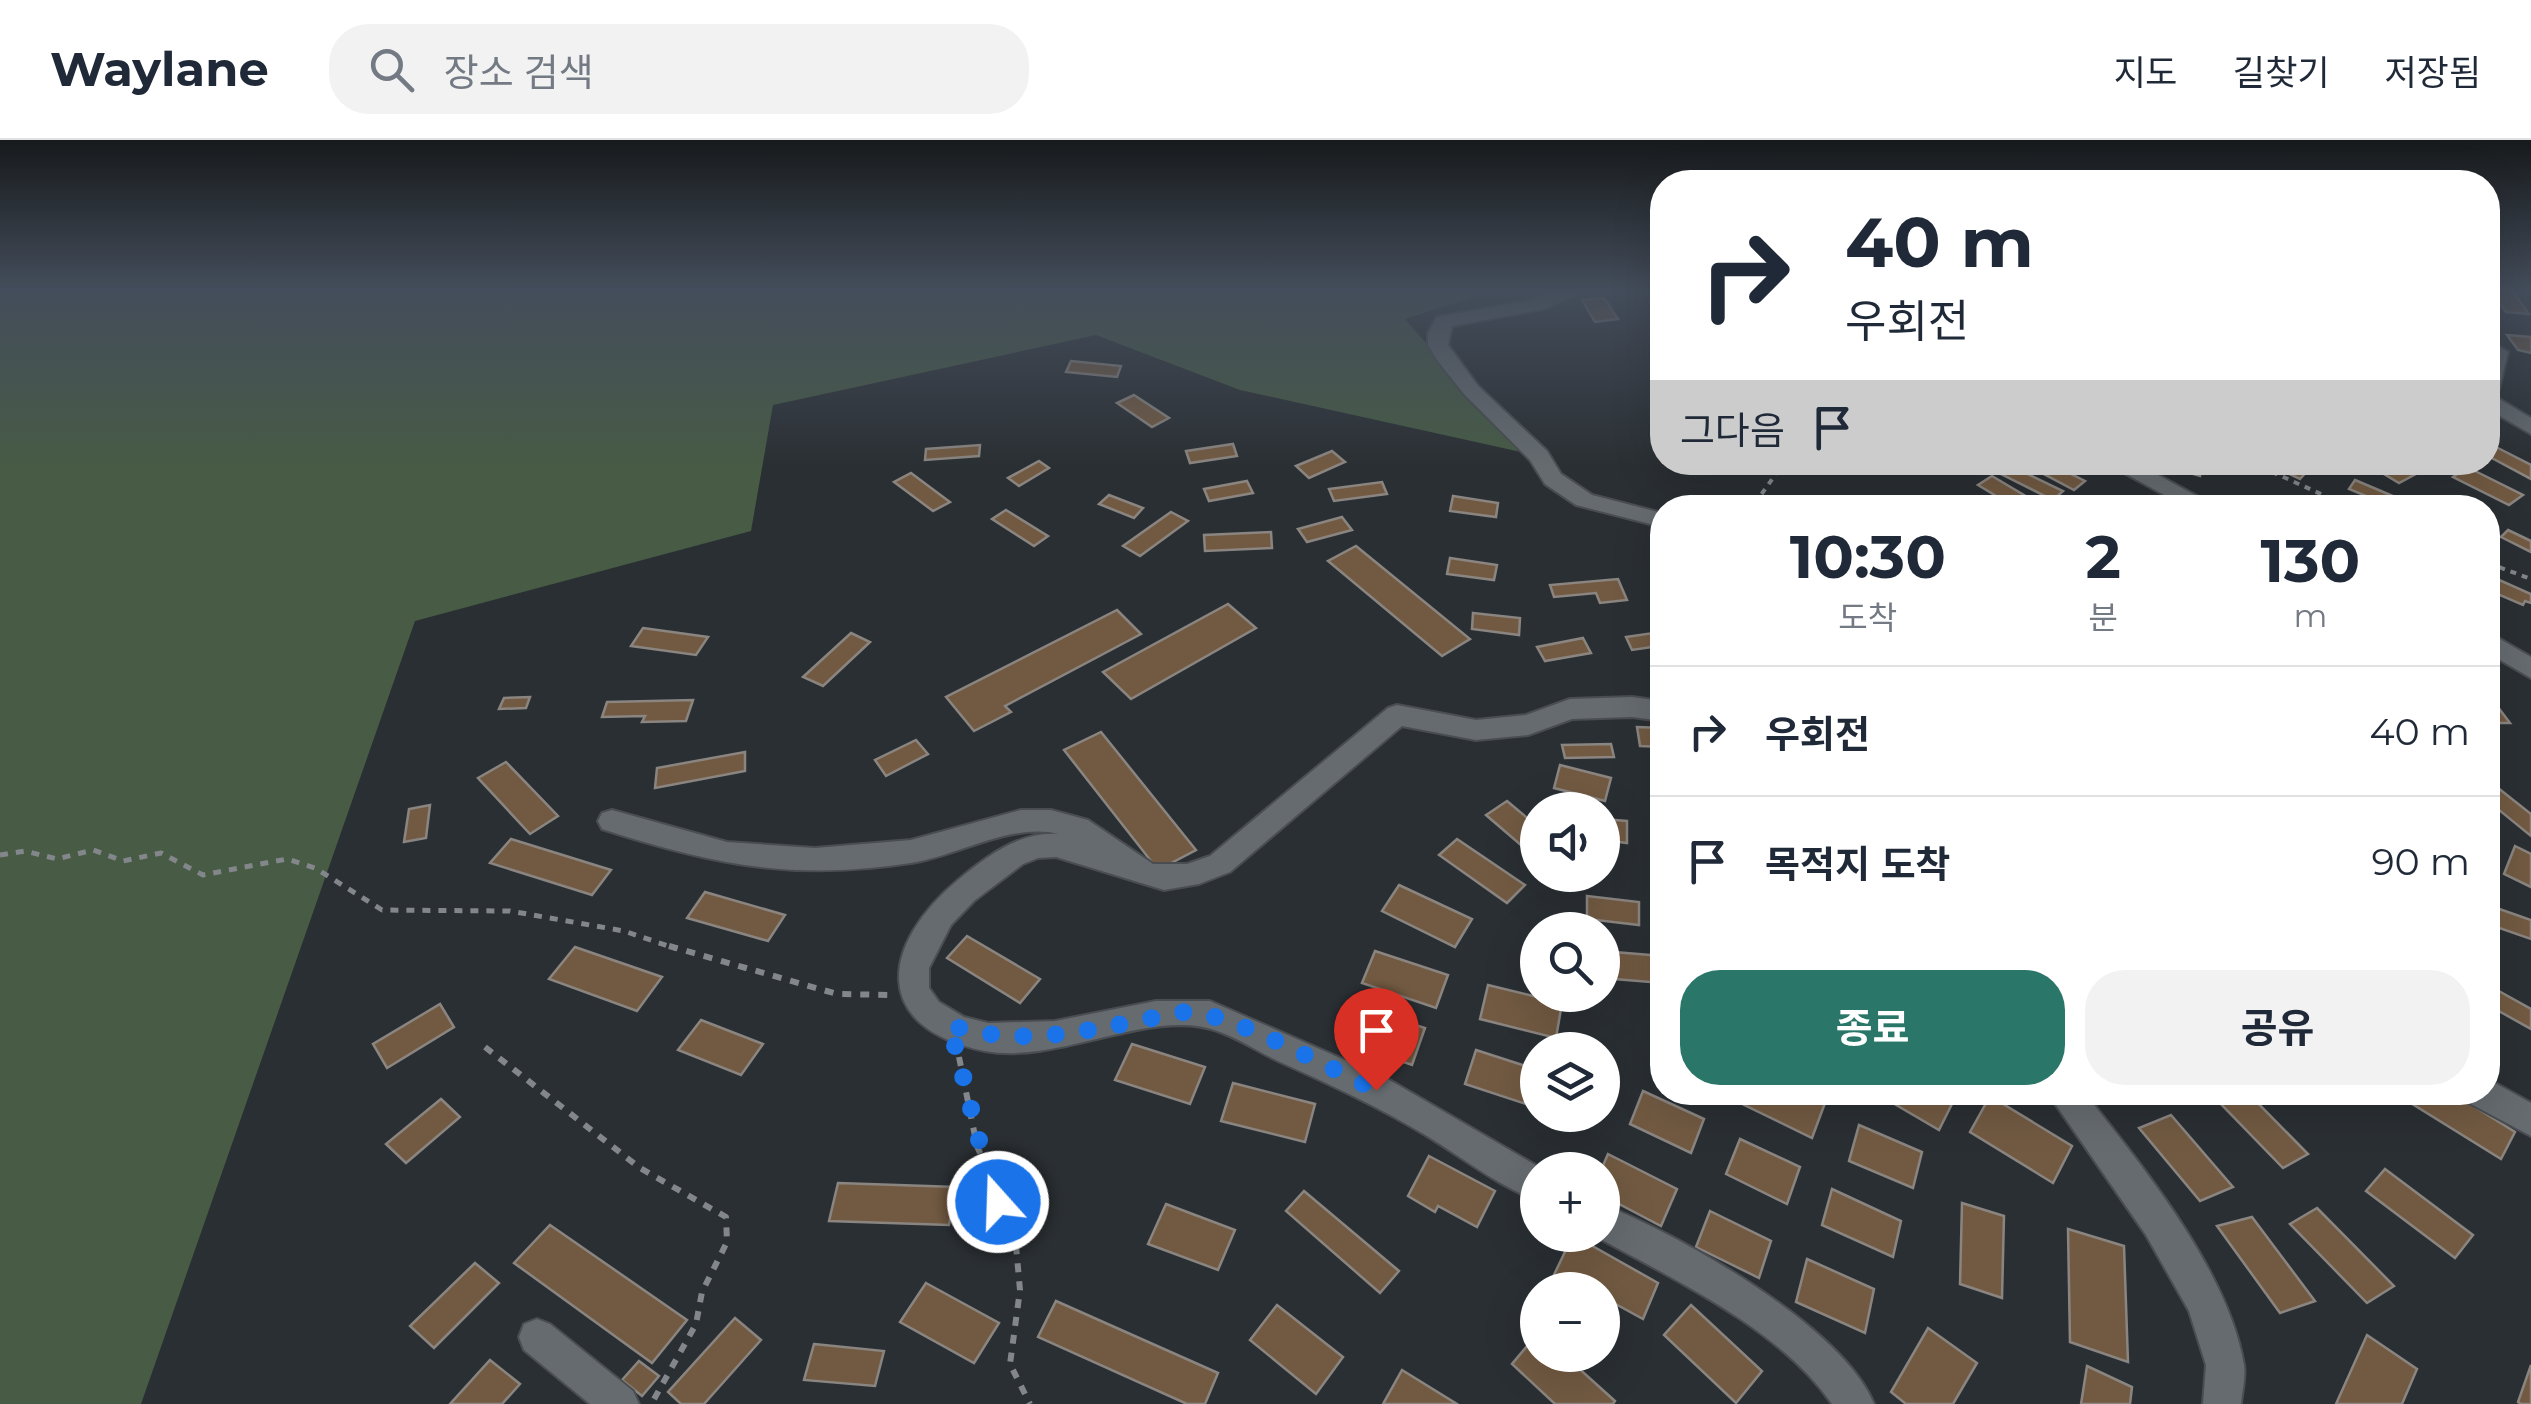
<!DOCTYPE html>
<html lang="ko">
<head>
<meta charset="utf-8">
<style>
	:root { --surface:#fff; --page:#f2f2f3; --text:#1f2937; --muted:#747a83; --line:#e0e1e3; --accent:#2a7669 }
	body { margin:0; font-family:Montserrat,"Noto Sans KR",sans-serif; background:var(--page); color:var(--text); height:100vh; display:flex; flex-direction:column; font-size:38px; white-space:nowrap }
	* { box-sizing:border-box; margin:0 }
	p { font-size:32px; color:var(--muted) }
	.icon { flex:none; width:55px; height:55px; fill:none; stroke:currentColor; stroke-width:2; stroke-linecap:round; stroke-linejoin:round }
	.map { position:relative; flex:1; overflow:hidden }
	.panel { position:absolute; left:1650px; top:355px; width:850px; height:610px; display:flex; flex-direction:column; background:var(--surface); border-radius:40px; box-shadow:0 10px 40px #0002 }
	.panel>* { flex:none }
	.top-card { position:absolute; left:1650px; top:30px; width:850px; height:305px; border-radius:40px; box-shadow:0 10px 40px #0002; background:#fff; color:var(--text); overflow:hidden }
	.buttons { position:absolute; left:1520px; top:652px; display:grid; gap:20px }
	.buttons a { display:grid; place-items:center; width:100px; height:100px; border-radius:50%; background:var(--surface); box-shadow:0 10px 40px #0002; font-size:50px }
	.pin { position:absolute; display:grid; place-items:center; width:85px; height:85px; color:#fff; margin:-102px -42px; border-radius:50% 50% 50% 0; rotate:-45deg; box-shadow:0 0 10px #0007 }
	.pin .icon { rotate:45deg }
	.me { position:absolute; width:110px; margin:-55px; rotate:340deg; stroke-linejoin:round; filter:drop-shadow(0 0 8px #0008) }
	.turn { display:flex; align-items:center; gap:35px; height:210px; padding:0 30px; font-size:45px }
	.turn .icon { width:130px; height:130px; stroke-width:2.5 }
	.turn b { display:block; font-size:70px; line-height:85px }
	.then { display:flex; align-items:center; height:95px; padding:0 30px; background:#0003; gap:20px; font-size:38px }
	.eta { display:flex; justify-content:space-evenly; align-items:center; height:170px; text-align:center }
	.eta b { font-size:60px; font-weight:700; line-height:70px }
	.action { display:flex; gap:20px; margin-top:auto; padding:20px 30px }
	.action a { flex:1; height:115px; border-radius:40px; background:var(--accent); color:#fff; font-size:40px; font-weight:700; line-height:115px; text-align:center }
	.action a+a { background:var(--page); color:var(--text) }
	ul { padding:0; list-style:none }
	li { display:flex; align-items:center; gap:30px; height:130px; padding:0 30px; border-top:2px solid var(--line) }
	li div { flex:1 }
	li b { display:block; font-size:38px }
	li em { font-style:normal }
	header { display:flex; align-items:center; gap:60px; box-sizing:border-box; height:140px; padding:0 50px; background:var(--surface); border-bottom:2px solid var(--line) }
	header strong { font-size:48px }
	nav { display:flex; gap:55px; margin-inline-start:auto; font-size:35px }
	.search { width:700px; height:90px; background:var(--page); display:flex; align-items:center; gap:25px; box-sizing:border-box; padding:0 35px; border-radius:40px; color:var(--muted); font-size:38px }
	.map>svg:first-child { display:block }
	.green { fill:#475b45 }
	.building { fill:#725a42; stroke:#8a8580; stroke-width:2.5 }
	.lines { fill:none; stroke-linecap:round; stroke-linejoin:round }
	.minor-casing { stroke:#4a4d51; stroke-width:4 }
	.path-far2 { stroke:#83878b; stroke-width:4; stroke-dasharray:6 6; stroke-linecap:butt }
	.path-far1 { stroke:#83878b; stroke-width:5; stroke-dasharray:8 8; stroke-linecap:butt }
	.path { stroke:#83878b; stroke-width:6; stroke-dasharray:9 9; stroke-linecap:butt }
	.minor { fill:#656b6f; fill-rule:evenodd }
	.route { stroke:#1a73e8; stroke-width:18; stroke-dasharray:0 32.4 }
</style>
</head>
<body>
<header>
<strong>Waylane</strong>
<div class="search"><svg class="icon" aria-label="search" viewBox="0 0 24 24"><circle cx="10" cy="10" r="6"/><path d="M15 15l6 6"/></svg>장소 검색</div>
<nav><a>지도</a><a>길찾기</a><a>저장됨</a></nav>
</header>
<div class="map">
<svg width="2531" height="1264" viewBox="0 0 2531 1264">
	<rect width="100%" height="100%" fill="#2a2f33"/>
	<path class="green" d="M0 150H1494L1405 179 1521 312 1240 250 1096 195 773 265 751 391 415 481 141 1264H0Z"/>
	<g class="building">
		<path d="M2491 150H2512L2529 174 2506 172Z"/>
		<path d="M1604 158 1618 179 1595 182 1582 160Z"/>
		<path d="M2507 195 2531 197V213L2518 210Z"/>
		<path d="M1071 221 1121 226 1117 237 1066 232Z"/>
		<path d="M1134 255 1169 278 1152 287 1117 263Z"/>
		<path d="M1233 304 1237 316 1190 323 1186 311Z"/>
		<path d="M980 305 979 316 925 320 926 309Z"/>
		<path d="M2496 307 2531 325V339L2488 316Z"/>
		<path d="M1332 311 1345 322 1309 338 1296 326Z"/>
		<path d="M1039 321 1049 328 1019 346 1008 338Z"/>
		<path d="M2047 322 2085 341 2074 350 2023 323Z"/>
		<path d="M2153 322H2196L2203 325 2200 336Z"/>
		<path d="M2264 322H2291L2308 330 2300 339Z"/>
		<path d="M2364 322H2392L2414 335 2399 343Z"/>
		<path d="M2005 323 2063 351 2053 360 1995 331Z"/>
		<path d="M2467 327 2523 355 2509 365 2453 337Z"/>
		<path d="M911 333 950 362 933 371 894 342Z"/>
		<path d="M1992 336 2039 364 2016 368 1978 345Z"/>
		<path d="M2355 340 2421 368H2395L2349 349Z"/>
		<path d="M1247 341 1253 353 1209 361 1204 349Z"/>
		<path d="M1382 342 1387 354 1334 361 1329 349Z"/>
		<path d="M1109 355 1143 368 1134 378 1099 364Z"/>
		<path d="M1453 356 1498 363 1496 377 1450 371Z"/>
		<path d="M1006 370 1048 396 1034 406 992 379Z"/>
		<path d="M1171 372 1188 381 1140 416 1123 406Z"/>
		<path d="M1342 377 1352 390 1307 402 1298 389Z"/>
		<path d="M2508 390 2531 401V412L2501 397Z"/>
		<path d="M1271 392 1272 408 1205 411 1204 395Z"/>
		<path d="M1356 406 1470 499 1442 516 1328 421Z"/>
		<path d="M1450 418 1497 425 1494 440 1447 434Z"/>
		<path d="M2488 435 2531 454V463L2525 461 2523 465 2488 450Z"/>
		<path d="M1618 439 1627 460 1600 463 1596 453 1554 457 1550 445Z"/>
		<path d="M1228 464 1256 488 1131 559 1103 532Z"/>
		<path d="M1117 470 1141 494 1005 566 1011 572 974 591 946 557Z"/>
		<path d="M1473 473 1520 478 1519 495 1472 489Z"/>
		<path d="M643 488 708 497 696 515 631 506Z"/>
		<path d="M851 493 870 502 823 546 803 537Z"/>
		<path d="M1653 493 1659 506 1632 510 1626 497Z"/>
		<path d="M1583 498 1591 513 1545 521 1537 507Z"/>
		<path d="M2488 554 2510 583H2490Z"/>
		<path d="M530 557 526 568 499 569 504 558Z"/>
		<path d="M693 560 686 581 642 582 645 576 602 577 607 562Z"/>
		<path d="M1637 587 1662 588V607L1640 606Z"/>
		<path d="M1101 592 1196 710 1158 730 1064 610Z"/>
		<path d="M916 600 928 614 886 636 875 620Z"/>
		<path d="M1611 604 1614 617 1565 618 1562 605Z"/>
		<path d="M745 612V631L655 648 657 628Z"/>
		<path d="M506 622 558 676 530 694 478 638Z"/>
		<path d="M1560 625 1611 638 1605 661 1554 648Z"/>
		<path d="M2488 640 2531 674V696L2488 661Z"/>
		<path d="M1507 661 1538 687 1535 717 1486 675Z"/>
		<path d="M430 665 426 698 404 702 409 669Z"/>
		<path d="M1602 679 1627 681V703L1602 700Z"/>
		<path d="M511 699 611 730 592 755 490 723Z"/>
		<path d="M1457 699 1525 745 1507 763 1439 715Z"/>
		<path d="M2515 706 2531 714V747L2504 734Z"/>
		<path d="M1399 745 1472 779 1455 807 1382 771Z"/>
		<path d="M705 752 785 775 768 801 687 778Z"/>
		<path d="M1587 756 1639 762V785L1587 779Z"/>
		<path d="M2488 765 2531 780V799L2488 784Z"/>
		<path d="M967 796 1040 839 1020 863 947 818Z"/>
		<path d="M575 807 662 837 637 871 549 839Z"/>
		<path d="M1375 811 1448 835 1436 868 1362 843Z"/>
		<path d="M1602 811 1662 816V843L1602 838Z"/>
		<path d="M1488 845 1562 863 1556 898 1480 879Z"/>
		<path d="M2488 845 2531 869V889L2488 865Z"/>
		<path d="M440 864 454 887 387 928 373 904Z"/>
		<path d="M1351 864 1425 888 1412 925 1337 899Z"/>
		<path d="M701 880 763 904 741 935 678 910Z"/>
		<path d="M1132 904 1205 927 1190 964 1115 940Z"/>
		<path d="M1476 910 1538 930V968L1465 944Z"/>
		<path d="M1233 943 1315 964 1305 1002 1221 981Z"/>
		<path d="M1643 951 1704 979 1691 1013 1630 984Z"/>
		<path d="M1742 952H1803L1825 963 1812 998 1738 962Z"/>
		<path d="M1874 952H1954L1957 954 1939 990Z"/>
		<path d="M2241 952H2247L2308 1014 2283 1028 2220 963Z"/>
		<path d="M2411 952H2451L2515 992 2501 1019 2406 960Z"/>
		<path d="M1990 956 2072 1006 2053 1043 1970 992Z"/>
		<path d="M441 959 460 977 406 1023 386 1004Z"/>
		<path d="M2171 975 2233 1047 2200 1061 2139 988Z"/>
		<path d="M1859 985 1922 1012 1913 1048 1849 1021Z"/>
		<path d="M1740 999 1800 1027 1787 1064 1726 1034Z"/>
		<path d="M1608 1014 1677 1049 1661 1086 1602 1055 1601 1030Z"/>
		<path d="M1429 1016 1495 1051 1477 1087 1438 1066 1435 1072 1408 1056Z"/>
		<path d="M2385 1029 2473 1095 2455 1118 2366 1051Z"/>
		<path d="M838 1043 956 1047 949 1085 829 1081Z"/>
		<path d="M1832 1049 1901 1081 1893 1117 1822 1085Z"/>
		<path d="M1304 1051 1399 1131 1380 1153 1286 1071Z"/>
		<path d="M1962 1063 2004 1076 2002 1158 1960 1144Z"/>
		<path d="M1166 1064 1235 1090 1218 1130 1148 1104Z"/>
		<path d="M2317 1068 2394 1146 2367 1163 2290 1084Z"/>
		<path d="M1710 1071 1771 1101 1759 1138 1696 1107Z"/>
		<path d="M2252 1077 2315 1161 2280 1173 2217 1086Z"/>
		<path d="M550 1085 687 1180 652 1223 514 1123Z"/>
		<path d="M2068 1089 2124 1106 2128 1222 2070 1202Z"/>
		<path d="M1573 1095 1658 1143 1643 1179 1610 1161 1606 1169 1602 1167V1150H1572L1552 1139Z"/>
		<path d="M1807 1119 1874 1149 1865 1193 1796 1162Z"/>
		<path d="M475 1123 499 1143 434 1208 410 1186Z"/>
		<path d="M926 1143 999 1183 974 1223 900 1182Z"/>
		<path d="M1056 1161 1218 1233 1205 1264H1187L1038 1197Z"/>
		<path d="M1277 1165 1343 1217 1316 1254 1250 1200Z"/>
		<path d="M1691 1165 1762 1231 1736 1263 1664 1195Z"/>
		<path d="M735 1178 761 1200 704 1264H681L668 1252Z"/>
		<path d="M1928 1188 1977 1223 1953 1264H1906L1891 1252Z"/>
		<path d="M1538 1193V1215H1564L1615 1261 1613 1264H1555L1512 1224Z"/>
		<path d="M2367 1195 2417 1229 2402 1264H2336Z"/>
		<path d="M814 1204 884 1211 875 1246 804 1240Z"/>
		<path d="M490 1220 520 1244 502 1264H450Z"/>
		<path d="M639 1221 659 1236 642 1256 622 1240Z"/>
		<path d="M2531 1225V1264H2521L2518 1262Z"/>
		<path d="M2087 1226 2132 1247 2130 1264H2081Z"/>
		<path d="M1402 1230 1457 1264H1383Z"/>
	</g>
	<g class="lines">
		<defs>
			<g id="minor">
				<path d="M1558 150H1586L1544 169 1452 186 1448 205 1478 246 1547 311 1561 334 1592 355 1662 373V387L1576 365 1545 344 1530 320 1464 254 1437 220 1428 205V193L1437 177 1533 160Z"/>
				<path d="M2498 206 2508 212 2499 249 2491 254 2531 278V294L2488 269V213Z"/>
				<path d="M2104 322H2134L2219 368H2188Z"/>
				<path d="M2488 492 2531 517V538L2488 513Z"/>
				<path d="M1632 557 1662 561V581L1632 577 1572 579 1528 595 1476 600 1402 586 1230 732 1199 744 1164 750 1056 717 1038 718 1023 724 974 761 951 785 929 828V848L939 862 964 877 988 883 1055 881 1156 861H1210L1386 938 1544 1030H1538V1061C1498 1046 1463 1018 1427 996 1379 967 1329 944 1278 921 1257 911 1238 898 1217 891 1153 867 1058 925 985 911 869 888 881 804 958 740 987 716 1020 691 1059 694 1011 682 958 716 911 723 794 741 713 725 602 689L598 681 602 673 612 670 727 702 815 708 911 700 1021 670H1051L1088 680 1153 724H1187L1210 716 1388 568 1397 565 1476 580 1526 575 1570 559Z"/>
				<path d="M2488 939 2531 963V996L2469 963 2465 952H2488Z"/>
				<path d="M2047 952H2084C2142 1026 2228 1130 2244 1225 2246 1238 2242 1251 2241 1264H2203L2206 1225 2189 1171 2146 1095Z"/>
				<path d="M1602 1064C1680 1095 1842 1186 1874 1264H1832C1781 1189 1671 1138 1593 1095H1602Z"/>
				<path d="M537 1179 550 1184 633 1251 639 1264H590L524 1210 519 1197 524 1184Z"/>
			</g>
		</defs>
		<use href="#minor" class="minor-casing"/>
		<g class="path-far2">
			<path d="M2250 322 2352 368"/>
			<path d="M1744 368 1753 366 1778 331 1790 322"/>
			<path d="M2488 423 2531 439"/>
		</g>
		<path class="path-far1" d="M0 715 25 711 57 719 93 710 123 721 161 713 203 735 287 719 315 728 382 770 510 771 624 791 677 809"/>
		<g class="path">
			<path d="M669 806 837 854 889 855"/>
			<path d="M485 907 640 1028 726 1077 727 1102 702 1152 696 1184 653 1261"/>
			<path d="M959 917 977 1006 1015 1095 1020 1150 1010 1224 1030 1264"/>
		</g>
		<use href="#minor" class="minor"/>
	</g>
	<linearGradient id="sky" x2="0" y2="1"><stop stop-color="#171a1c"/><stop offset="0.46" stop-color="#444d5b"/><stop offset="1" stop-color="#444d5b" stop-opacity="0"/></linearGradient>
	<rect width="2531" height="327" fill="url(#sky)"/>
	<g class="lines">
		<path class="route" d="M998 1062C977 1004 967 944 949 885 1016 906 1073 893 1139 881 1154 878 1170 873 1185 872 1226 870 1333 930 1376 950"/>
	</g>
</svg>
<div class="buttons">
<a><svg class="icon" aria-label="sound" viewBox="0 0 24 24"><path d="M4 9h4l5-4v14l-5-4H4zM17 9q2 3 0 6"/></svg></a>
<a><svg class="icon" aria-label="search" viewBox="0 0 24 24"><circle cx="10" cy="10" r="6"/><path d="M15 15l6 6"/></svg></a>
<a><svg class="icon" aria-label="layers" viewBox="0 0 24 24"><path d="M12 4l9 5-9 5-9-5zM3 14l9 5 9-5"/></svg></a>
<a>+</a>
<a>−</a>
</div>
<div class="pin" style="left:1376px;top:950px;background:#d93025"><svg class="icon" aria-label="arrive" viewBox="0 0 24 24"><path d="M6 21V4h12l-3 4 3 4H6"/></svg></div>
<svg class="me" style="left:998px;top:1062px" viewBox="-20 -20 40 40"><circle r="17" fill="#1a73e8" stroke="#fff" stroke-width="3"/><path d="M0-11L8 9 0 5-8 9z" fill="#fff"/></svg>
<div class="top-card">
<div class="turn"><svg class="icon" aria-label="right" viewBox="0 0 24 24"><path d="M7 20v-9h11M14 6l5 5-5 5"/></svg><div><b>40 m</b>우회전</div></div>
<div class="then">그다음<svg class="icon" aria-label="arrive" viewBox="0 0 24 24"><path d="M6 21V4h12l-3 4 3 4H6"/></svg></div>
</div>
<section class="panel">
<div class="eta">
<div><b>10:30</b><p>도착</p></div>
<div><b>2</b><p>분</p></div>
<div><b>130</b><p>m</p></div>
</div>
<ul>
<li><svg class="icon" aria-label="right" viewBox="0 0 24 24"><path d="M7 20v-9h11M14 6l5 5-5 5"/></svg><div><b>우회전</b></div><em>40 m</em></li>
<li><svg class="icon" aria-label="arrive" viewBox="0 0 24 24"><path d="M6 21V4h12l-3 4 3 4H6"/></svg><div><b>목적지 도착</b></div><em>90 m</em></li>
</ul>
<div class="action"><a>종료</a><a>공유</a></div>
</section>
</div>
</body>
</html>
